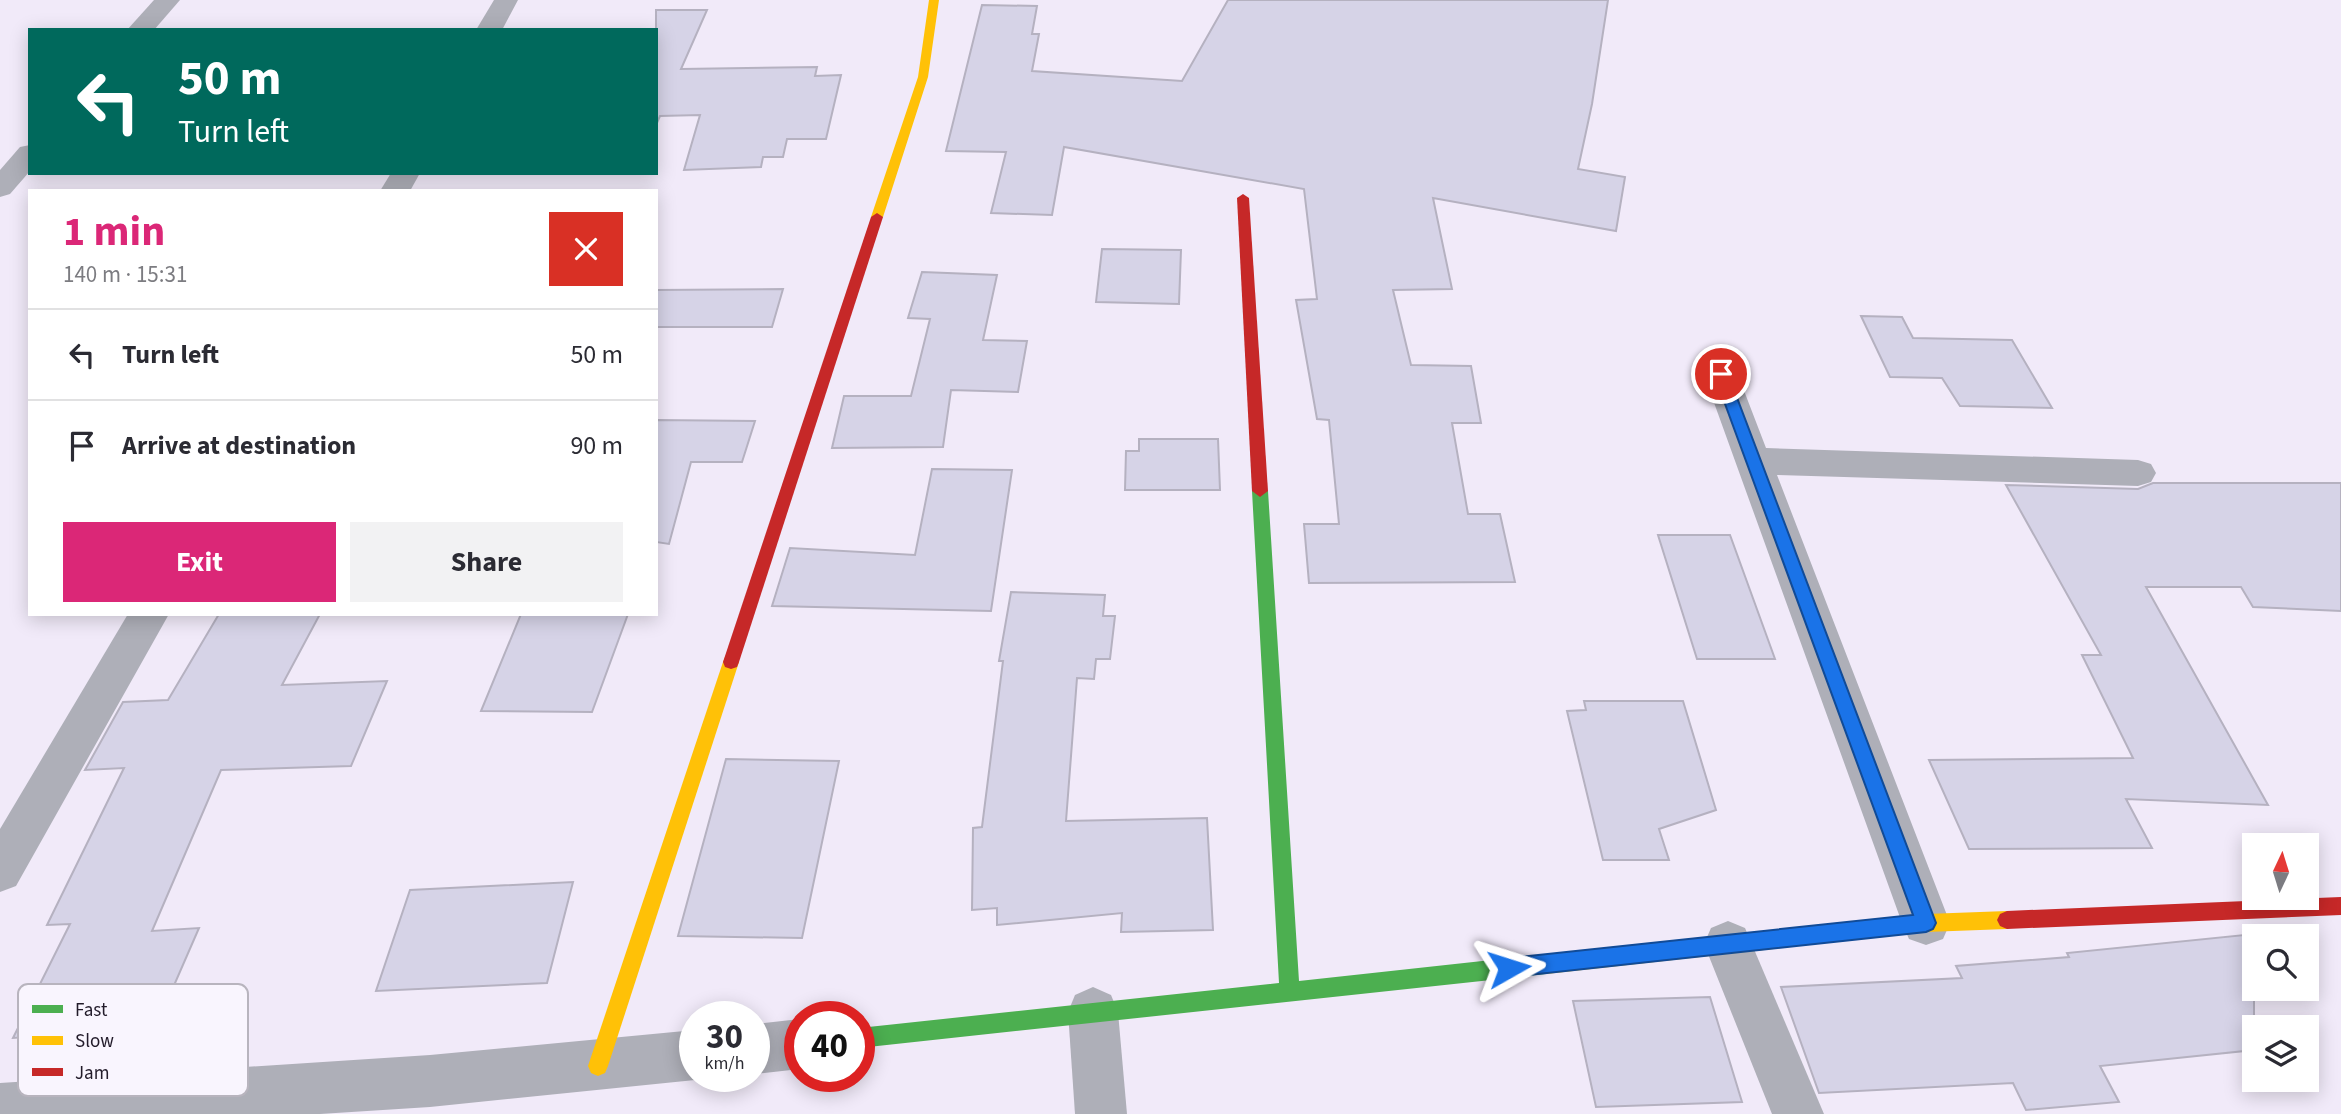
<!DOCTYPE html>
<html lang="en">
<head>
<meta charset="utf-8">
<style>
	:root { --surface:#fff; --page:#f2f2f3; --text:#2b2b33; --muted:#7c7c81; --line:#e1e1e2; --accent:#db2777 }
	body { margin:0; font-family:"Source Sans 3",sans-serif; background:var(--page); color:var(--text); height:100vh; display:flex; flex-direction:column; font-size:26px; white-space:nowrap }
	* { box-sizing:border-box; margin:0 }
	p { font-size:23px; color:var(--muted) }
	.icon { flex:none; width:38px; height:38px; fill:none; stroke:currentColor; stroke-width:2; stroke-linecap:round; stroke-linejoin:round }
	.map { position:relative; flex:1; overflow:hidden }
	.panel { position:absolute; left:28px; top:189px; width:630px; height:427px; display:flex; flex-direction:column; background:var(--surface); border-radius:0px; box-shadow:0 4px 18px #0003 }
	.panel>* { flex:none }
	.banner { position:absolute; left:28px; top:28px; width:630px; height:147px; border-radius:0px; box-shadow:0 4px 18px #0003; background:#00695c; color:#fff; overflow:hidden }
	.needle { width:46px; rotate:4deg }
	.tools { position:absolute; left:2242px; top:833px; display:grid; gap:14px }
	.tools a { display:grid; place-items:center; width:77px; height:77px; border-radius:0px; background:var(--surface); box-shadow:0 4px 18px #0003; font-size:35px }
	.speed { position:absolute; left:679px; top:1001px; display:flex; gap:14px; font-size:35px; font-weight:700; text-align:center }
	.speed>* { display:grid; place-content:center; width:91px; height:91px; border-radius:50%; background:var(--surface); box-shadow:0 4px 18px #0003; line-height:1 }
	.speed small { font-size:18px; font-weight:400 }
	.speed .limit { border:10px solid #d22; background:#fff; color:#111 }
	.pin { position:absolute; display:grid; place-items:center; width:60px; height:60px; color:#fff; margin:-30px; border:4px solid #fff; border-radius:50%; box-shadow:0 2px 7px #0007 }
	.me { position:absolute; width:77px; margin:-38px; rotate:84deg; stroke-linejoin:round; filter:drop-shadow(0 0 5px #0008) }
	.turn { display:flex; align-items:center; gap:24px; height:147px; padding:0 35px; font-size:32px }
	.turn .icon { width:91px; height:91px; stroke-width:2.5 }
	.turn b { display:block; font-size:49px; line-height:60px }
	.round { display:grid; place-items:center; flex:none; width:74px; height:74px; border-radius:0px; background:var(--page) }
	.summary { display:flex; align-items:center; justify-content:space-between; height:119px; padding:0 35px }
	h1 { font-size:42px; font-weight:700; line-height:52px; color:var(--accent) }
	.action { display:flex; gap:14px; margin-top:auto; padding:14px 35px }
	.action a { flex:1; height:80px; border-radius:0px; background:var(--accent); color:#fff; font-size:28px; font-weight:700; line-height:80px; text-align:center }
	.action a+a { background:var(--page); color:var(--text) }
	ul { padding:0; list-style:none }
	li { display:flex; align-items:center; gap:21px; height:91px; padding:0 35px; border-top:2px solid var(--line) }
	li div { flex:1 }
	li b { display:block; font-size:26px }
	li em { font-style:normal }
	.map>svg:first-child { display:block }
	.building { fill:#d6d3e7; stroke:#b5b1c0; stroke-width:2 }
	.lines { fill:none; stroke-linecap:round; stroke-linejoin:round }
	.street { fill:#aeafb8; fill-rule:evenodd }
	.fast { fill:#4caf50; fill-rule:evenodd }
	.slow { fill:#ffc107; fill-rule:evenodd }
	.jam { fill:#c62828; fill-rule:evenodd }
	.route { fill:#1a73e8; stroke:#114b97; stroke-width:2 }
	.key { fill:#f9f5fe; stroke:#b8b4be; stroke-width:2 }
	.key-label { font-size:19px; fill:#221b2a }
</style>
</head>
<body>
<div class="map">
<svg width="2341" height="1114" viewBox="0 0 2341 1114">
	<rect width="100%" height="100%" fill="#f1eaf9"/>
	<g class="building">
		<path d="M1228 0H1608L1592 104 1578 169 1625 177 1616 231 1433 198 1452 289 1393 290 1411 365 1471 366 1481 423H1452L1468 514H1500L1515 582 1309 583 1304 524H1339L1329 420 1317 419 1296 300 1317 299 1304 189 1064 147 1052 215 991 213 1006 152 946 151 982 5 1037 6 1032 34H1039L1032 71 1182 81Z"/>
		<path d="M656 10H707L681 69 817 67 815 76 841 75 826 139H787L783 157H763L761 167 684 170 700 115 660 116 656 125Z"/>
		<path d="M1102 249 1181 250 1179 304 1096 302Z"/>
		<path d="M922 272 997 275 983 340 1027 341 1018 392 951 390 943 447 832 448 844 396H911L930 319 908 318Z"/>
		<path d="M783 289 772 327H656V290Z"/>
		<path d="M1861 316 1902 317 1913 338 2012 340 2052 408 1960 406 1942 378 1890 377Z"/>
		<path d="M656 420 755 421 742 462H691L669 544 656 542Z"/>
		<path d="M1139 439H1218L1220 490H1125L1126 451H1139Z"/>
		<path d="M932 469 1012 470 991 611 772 606 790 548 915 555Z"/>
		<path d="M2153 483H2341V611L2253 607 2241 587H2146L2268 805 2126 799 2152 848 1969 849 1929 760 2133 758 2082 655H2101L2006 485 2138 489Z"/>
		<path d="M1658 535H1730L1775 659H1697Z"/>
		<path d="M1011 592 1105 595 1103 616H1115L1110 659H1096L1094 679 1077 678 1066 821 1207 818 1213 930 1121 932 1122 913 997 925V908L972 910 973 828 982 827 1003 661H999Z"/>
		<path d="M219 614H320L282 685 387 681 351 766 221 770 152 931 199 928 155 1029 13 1038 70 924 47 925 124 768 85 770 123 702 168 700Z"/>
		<path d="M521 614H628L592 712 481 711Z"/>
		<path d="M1584 701H1683L1716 810 1659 829 1669 860H1603L1567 711 1586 710Z"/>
		<path d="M726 759 839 761 802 938 678 936Z"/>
		<path d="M573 882 547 983 376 991 410 890Z"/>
		<path d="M2254 934V1050L2100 1066 2119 1102 2026 1110 2013 1083 1819 1093 1781 987 1962 978 1956 966 2069 957 2067 953Z"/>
		<path d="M1710 997 1742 1102 1596 1107 1573 1001Z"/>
	</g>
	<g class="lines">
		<g class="street">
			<path d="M154 0H180L154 30H127Z"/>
			<path d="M494 0H518L502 30H476Z"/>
			<path d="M30 145V171L10 194 0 197V170L20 147Z"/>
			<path d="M391 173H420L410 191H380Z"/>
			<path d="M1721 363 1733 367 1738 375 1766 448 2138 460 2151 464 2156 473 2151 482 2138 486 1777 475 1950 923 1943 939 1926 945 1909 939 1902 923 1704 375 1709 367Z"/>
			<path d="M128 614H169L16 886 0 892V829Z"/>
			<path d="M1728 921 1745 928 1824 1114H1772L1704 944 1711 928Z"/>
			<path d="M1093 987 1111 995 1118 1012 1127 1114H1075L1068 1012 1075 995Z"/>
			<path d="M800 1019V1069L754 1074V1024Z"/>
			<path d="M695 1030V1076H705L695 1080 430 1107 320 1114H0V1083L430 1055Z"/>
		</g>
		<path class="fast" d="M1260 485 1268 491 1299 981 1546 954 1553 957 1556 964 1553 971 1546 974 859 1048V1028L1279 983 1252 491Z"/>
		<g class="slow">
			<path d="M929 0H939L928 77 883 217 877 221 871 217 918 77Z"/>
			<path d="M731 655 737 657 739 662 608 1066 605 1073 598 1076 591 1073 588 1066 723 662 725 657Z"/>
			<path d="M2007 911 2014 914 2017 920 2014 926 2007 929 1926 932 1546 974 1539 971 1536 964 1539 957 1546 954 1926 914Z"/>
		</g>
		<g class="jam">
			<path d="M1243 194 1249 198 1268 491 1260 497 1252 491 1237 198Z"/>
			<path d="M877 213 883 217 739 662 737 667 731 669 725 667 723 662 871 217Z"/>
			<path d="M2341 897V915L2007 929 2000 926 1997 920 2000 914 2007 911Z"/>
		</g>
	</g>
	<path class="route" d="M1721 370 1728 374 1936 923 1933 929 1926 932 1509 977 1502 974 1499 968 1502 961 1509 958 1913 915 1714 374Z"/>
	<rect x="18" y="984" width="230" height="112" rx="10" class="key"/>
	<rect x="32" y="1005" width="31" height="8" fill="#4caf50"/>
	<rect x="32" y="1036" width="31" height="9" fill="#ffc107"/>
	<rect x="32" y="1068" width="31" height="8" fill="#c62828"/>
	<g class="key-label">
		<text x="75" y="1016">Fast</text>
		<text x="75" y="1047">Slow</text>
		<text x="75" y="1079">Jam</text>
	</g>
</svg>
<div class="tools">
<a><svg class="needle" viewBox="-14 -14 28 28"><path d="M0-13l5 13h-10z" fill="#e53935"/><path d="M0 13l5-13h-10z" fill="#7c7c81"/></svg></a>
<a><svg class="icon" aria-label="search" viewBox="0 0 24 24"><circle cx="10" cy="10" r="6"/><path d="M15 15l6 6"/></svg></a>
<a><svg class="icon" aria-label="layers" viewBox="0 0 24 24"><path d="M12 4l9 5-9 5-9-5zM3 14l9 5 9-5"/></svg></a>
</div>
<div class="speed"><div>30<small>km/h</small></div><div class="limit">40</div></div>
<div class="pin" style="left:1721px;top:374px;background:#d93025"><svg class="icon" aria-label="arrive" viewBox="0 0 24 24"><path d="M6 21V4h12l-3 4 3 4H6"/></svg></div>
<svg class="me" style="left:1509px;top:968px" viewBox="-20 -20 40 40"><path d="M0-17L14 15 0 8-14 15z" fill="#1a73e8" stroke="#fff" stroke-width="4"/></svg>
<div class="banner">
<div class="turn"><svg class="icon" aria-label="left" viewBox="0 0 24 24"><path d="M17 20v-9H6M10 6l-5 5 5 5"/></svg><div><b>50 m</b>Turn left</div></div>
</div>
<section class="panel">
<div class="summary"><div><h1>1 min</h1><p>140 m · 15:31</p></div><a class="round" style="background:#d93025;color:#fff"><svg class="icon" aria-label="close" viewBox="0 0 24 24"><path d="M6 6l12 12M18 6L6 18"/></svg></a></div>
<ul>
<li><svg class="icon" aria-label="left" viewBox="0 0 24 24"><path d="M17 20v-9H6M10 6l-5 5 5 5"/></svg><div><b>Turn left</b></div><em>50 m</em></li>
<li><svg class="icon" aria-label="arrive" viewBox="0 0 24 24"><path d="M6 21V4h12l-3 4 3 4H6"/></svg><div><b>Arrive at destination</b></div><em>90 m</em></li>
</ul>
<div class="action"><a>Exit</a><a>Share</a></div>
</section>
</div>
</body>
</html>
